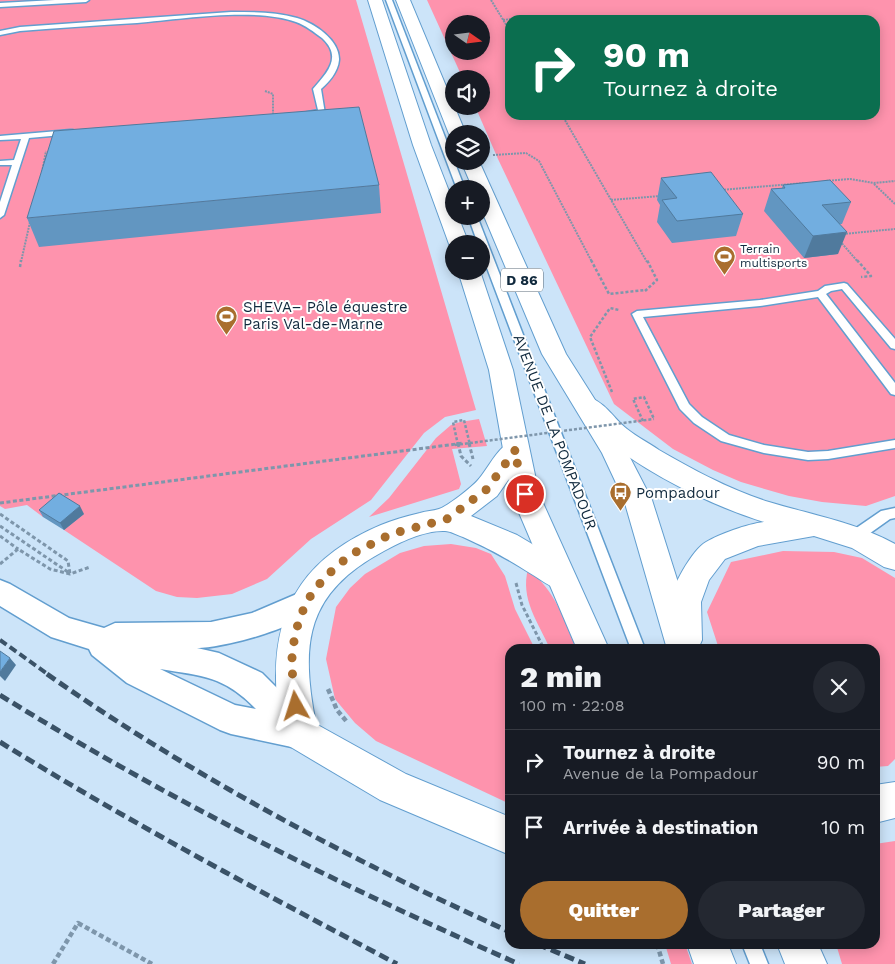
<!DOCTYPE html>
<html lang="fr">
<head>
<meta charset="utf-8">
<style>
	:root { --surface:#171b24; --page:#242831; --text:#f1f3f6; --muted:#9ea1a6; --line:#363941; --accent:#a96e2e }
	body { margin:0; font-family:"Work Sans",sans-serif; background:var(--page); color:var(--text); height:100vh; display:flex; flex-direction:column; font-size:19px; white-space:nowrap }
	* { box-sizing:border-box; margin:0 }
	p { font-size:16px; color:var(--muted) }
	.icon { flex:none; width:28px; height:28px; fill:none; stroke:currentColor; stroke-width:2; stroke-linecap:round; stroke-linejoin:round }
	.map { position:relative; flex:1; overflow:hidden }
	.panel { position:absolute; left:505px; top:644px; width:375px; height:305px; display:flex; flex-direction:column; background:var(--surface); border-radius:15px; box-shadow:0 2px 12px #0003 }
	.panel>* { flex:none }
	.top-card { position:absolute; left:505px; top:15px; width:375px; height:105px; border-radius:15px; box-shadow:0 2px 12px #0003; background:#0b6e4f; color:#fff; overflow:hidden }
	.needle { width:32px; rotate:104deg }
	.buttons { position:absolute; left:445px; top:15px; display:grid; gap:10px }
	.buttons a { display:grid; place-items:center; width:45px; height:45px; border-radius:50%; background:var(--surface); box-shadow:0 2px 12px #0003; font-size:25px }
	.pin { position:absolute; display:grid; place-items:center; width:42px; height:42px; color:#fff; margin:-21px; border:2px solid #fff; border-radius:50%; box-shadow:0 1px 5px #0007 }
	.me { position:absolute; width:55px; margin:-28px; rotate:354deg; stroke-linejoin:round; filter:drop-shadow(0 0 4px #0008) }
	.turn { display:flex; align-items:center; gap:18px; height:105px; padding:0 15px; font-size:22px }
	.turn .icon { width:65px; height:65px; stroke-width:2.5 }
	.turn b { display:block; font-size:35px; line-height:42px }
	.round { display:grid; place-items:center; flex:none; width:52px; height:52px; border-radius:26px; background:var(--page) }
	.headline { display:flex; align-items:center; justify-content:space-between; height:85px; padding:0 15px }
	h1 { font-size:30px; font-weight:800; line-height:38px }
	.action { display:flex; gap:10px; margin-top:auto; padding:10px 15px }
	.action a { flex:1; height:58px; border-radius:30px; background:var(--accent); color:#fff; font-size:20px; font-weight:800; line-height:58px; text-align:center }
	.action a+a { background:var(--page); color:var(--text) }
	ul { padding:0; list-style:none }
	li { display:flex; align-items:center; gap:15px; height:65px; padding:0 15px; border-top:1px solid var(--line) }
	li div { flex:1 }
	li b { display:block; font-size:19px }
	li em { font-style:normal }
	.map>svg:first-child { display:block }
	.green { fill:#fe93ad; fill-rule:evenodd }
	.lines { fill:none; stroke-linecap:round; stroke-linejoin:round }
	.service-casing { stroke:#629ecf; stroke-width:3 }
	.minor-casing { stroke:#629ecf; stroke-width:3 }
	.tertiary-casing { stroke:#629ecf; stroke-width:2 }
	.primary-casing { stroke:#629ecf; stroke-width:2 }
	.path-far3 { stroke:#7e96ab; stroke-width:2; stroke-dasharray:2 1; stroke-linecap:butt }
	.path-far2 { stroke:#7e96ab; stroke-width:2.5; stroke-dasharray:3 2; stroke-linecap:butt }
	.path-far1 { stroke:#7e96ab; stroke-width:3; stroke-dasharray:4 2.5; stroke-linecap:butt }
	.path { stroke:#7e96ab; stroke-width:4.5; stroke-dasharray:5 3; stroke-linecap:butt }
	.service { fill:#fff; fill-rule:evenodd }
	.minor { fill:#fff; fill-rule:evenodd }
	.tertiary { fill:#fff; fill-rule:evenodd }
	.primary { fill:#fff; fill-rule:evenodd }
	.rail-far1 { stroke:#3a5267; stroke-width:4; stroke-dasharray:8 4; stroke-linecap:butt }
	.rail { stroke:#3a5267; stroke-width:5; stroke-dasharray:10 5; stroke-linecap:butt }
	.path-bridge-far1 { stroke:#7e96ab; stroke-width:2.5; stroke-dasharray:3 2; stroke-linecap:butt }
	.path-bridge { stroke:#7e96ab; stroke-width:3; stroke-dasharray:4 2.5; stroke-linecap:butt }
	.wall { fill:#6296c1 }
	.shaded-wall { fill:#507a9d }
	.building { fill:#72aee0; stroke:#507a9d }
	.route { stroke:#a96e2e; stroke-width:9; stroke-dasharray:0 16.2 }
	.labels { text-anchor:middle; stroke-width:4; stroke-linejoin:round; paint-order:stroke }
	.far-poi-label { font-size:12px; fill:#10293d; stroke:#fff; text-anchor:start }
	.shield { fill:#fff; stroke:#586977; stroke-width:1 }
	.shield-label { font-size:14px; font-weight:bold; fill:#10293d }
	.poi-label { font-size:15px; fill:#10293d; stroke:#fff; text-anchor:start }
	.street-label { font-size:15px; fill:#10293d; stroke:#fff }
</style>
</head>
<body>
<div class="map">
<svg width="895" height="964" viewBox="0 0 895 964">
	<rect width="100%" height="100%" fill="#cce4f9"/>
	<g class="green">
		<path d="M0 0H356L476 410 445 417 424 433 371 500 311 539 267 579 232 594 197 598 177 597 156 591 64 530V501L43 517 27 505 5 509 0 506Z"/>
		<path d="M427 0H895V496L866 506 822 502 789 496 741 482 713 470 673 449 614 404 498 159 475 106H481V79H463ZM510 20H875V115H510ZM454 24H481V51H454Z"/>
		<path d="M479 419 487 446 452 449 461 484 459 489 369 517 389 498 436 438 451 425 460 422Z"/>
		<path d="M451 544 476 548 491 554 505 576 515 609 535 649H510V804L376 741 355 723 335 699 326 659 336 607 350 588 365 574 400 553 424 546Z"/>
		<path d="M783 551 834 552 862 558 895 578V759L888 766 875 767V649H719L707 612 731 562Z"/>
		<path d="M528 569C556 592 563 617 576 649H550C538 622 520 599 528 569Z"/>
		<path d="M895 841V964H842L836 944H875V844Z"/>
		<path d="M665 944H685L692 964H671Z"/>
	</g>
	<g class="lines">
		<defs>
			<g id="service">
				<path d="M55 0H89L86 2 0 7V3Z"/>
				<path d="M386 0H392L465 189H457Z"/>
				<path d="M231 12C253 12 276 12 297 18 314 23 340 40 339 60 338 72 329 82 321 89L325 114 307 115 303 113 318 110 313 89C327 73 343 57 322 38 314 32 305 25 296 22 255 7 181 19 137 23 98 25 59 28 20 31L0 35V31L20 27Z"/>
				<path d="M70 130H73V134L29 138 4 215 0 218V202L12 165H0V161L14 160 21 139 0 140V136Z"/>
				<path d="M468 216H477L645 649H631L481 252V244H478Z"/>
				<path d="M844 283 847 284 895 339V349L891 348 842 289 831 291 826 294 895 383V395L891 394 818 297 760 306 643 317 689 404 702 417 729 435 764 445 808 452 828 451 895 440V448L828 459 808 460 764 453 721 441 694 423 680 409 632 314 637 311 760 300 818 291 825 286Z"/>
				<path d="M895 508V518L890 519 859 541 854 542 849 541 847 537 849 533 881 511Z"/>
				<path d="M742 944H760L768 964H750Z"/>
			</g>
			<path id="minor" d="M0 580 10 584 69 618 104 628 115 623 211 622 252 613 306 590 316 593 320 602C308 626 224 648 197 648L219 653 262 673 312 723 317 734 312 745 301 749 231 734 220 730 127 683 92 655 89 649 51 637 0 606ZM160 669C203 676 224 676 256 709L235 705Z"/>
			<g id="tertiary">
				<path d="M590 398C606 403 614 419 627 429 637 437 649 443 659 450 694 470 730 490 769 502 812 515 855 522 895 544V570L884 567 852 548 814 536 758 546 725 559 709 580 701 602 702 640 698 649H674C668 636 668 618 669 604 671 588 692 550 706 542 720 534 747 524 764 522 709 505 607 457 577 407L581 401Z"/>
				<path d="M516 439 525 442 529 449 525 456 497 496 471 516 517 535 571 567 575 576 571 585C568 586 563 589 560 589 551 588 540 579 533 575 508 559 490 549 463 537 457 535 450 531 445 531 426 530 400 542 384 551 306 593 300 642 316 724L406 774 510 817V855L380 800 289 746C280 726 276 701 276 679 275 602 310 555 381 525 393 520 407 516 420 513 426 511 433 511 439 509 448 506 472 487 478 480 490 466 498 445 516 439Z"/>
				<path d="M895 782V818L875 823V785Z"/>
			</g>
			<g id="primary">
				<path d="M368 0H382L431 145 454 204V216H458L469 244H454V249L449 244 413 145Z"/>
				<path d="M396 0H410L466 134H454V138L449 134Z"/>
				<path d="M461 161H479L566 354 623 444 652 500 699 649H667L624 500 602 453 542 354 481 209V189H473Z"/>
				<path d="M458 271H480L513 370 539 494 609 649H577L511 494 489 370Z"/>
				<path d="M687 944H728L736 964H694Z"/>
				<path d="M777 944H818L827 964H785Z"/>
			</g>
		</defs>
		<use href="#service" class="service-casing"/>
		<use href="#minor" class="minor-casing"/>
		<use href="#tertiary" class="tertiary-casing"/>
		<use href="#primary" class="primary-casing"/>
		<g class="path-far3">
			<path d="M491 0 510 31"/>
			<path d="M503 20 511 19"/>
			<path d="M265 91 273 94V116"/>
			<path d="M562 115 647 262"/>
			<path d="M493 155 526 153 539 161 592 262"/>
			<path d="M42 172 46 151"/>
			<path d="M826 181 850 179 874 183 895 181"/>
			<path d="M874 184 895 204"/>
			<path d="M721 190 805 183"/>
			<path d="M611 200 660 196"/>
			<path d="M843 234 895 229"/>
			<path d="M840 241 858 262"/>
			<path d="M21 262 30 222"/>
		</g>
		<g class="path-far2">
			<path d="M591 260 609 294 645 290"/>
			<path d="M857 260 871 276 861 277"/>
			<path d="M20 267 21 260"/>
			<path d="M645 291 657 280 647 260"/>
			<path d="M612 392 590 337 610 308 619 310"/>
			<path d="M643 421 633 399 644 397 654 419"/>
			<path d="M458 445 453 422 464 420 470 445"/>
		</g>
		<g class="path-far1">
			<path d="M458 443 461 456 471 466"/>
			<path d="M469 443 473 459"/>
			<path d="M0 514 68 561 70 574"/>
			<path d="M0 526 68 572"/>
			<path d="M0 536 18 549"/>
			<path d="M0 564 18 549 50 569 70 574 90 567"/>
			<path d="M516 583 522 605 544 649"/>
		</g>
		<g class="path">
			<path d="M328 689 337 710 347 722"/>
			<path d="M657 944 663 964"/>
			<path d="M53 964 78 923 152 964"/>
		</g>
		<use href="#service" class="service"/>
		<use href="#minor" class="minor"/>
		<use href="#tertiary" class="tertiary"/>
		<use href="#primary" class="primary"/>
		<path class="rail-far1" d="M0 640 49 675"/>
		<g class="rail">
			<path d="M47 674C192 776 349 859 510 932"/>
			<path d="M0 695C167 799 339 885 519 964"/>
			<path d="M0 742C129 822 263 893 397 964"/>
			<path d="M537 944 585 964"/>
		</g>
		<path class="path-bridge-far1" d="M455 445 654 419"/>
		<path class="path-bridge" d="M0 503 464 443"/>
	</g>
	<g class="wall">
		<path d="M661 178 743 214 736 236 672 243 657 222 660 205 657 200Z"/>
		<path d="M379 185 381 213 39 247 27 218Z"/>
		<path d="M783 185 851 202 842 224H840L838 254 804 258 764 211 771 189 782 188Z"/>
		<path d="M39 510 84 514 64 530 43 517Z"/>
	</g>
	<g class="shaded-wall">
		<path d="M847 232 838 254 804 258 813 236Z"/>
		<path d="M80 506 84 514 64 530 60 523Z"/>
		<path d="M10 658 16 665 5 681 0 676V672Z"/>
	</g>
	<g class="building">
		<path d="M359 107 379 185 27 218 54 131Z"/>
		<path d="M711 172 743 214 677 221 662 200 677 198 661 178Z"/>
		<path d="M830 180 851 202 822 205 847 232 813 236 771 189 785 188 783 185Z"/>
		<path d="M59 493 80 506 60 523 39 510Z"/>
		<path d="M0 651 10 658 0 672Z"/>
	</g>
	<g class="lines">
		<path class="route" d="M296 706 293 692 292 658 295 633 306 602 324 578 350 555 391 534 447 519 487 489 516 449 518 471 525 494"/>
	</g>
	<defs>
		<symbol id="stadium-pin" viewBox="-11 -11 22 30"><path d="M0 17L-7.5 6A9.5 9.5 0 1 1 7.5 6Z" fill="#a96e2e" stroke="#fff"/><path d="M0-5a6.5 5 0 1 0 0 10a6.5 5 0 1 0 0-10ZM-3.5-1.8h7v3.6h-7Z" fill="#fff"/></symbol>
		<symbol id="bus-pin" viewBox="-11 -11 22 30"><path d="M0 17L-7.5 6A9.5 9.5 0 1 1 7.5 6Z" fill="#a96e2e" stroke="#fff"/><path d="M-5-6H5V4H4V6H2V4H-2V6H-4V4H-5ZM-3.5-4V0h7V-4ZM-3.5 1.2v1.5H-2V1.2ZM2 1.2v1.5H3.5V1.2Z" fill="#fff"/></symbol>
	</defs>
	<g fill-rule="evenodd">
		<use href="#stadium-pin" x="712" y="244" width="25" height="34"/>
		<use href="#stadium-pin" x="214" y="304" width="25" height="34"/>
		<use href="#bus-pin" x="608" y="480" width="25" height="34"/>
	</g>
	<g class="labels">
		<g class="far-poi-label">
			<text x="740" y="253">Terrain<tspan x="740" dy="14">multisports</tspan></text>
		</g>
		<rect class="shield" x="501" y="268.5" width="42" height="23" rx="4"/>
		<g class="shield-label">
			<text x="522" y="285">D 86</text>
		</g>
		<g class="poi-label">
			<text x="243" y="312">SHEVA– Pôle équestre<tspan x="243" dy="17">Paris Val-de-Marne</tspan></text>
			<text x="636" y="498">Pompadour</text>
		</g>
		<g class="street-label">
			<text transform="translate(555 432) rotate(69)" y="5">AVENUE DE LA POMPADOUR</text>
		</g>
	</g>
</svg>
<div class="buttons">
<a><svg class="needle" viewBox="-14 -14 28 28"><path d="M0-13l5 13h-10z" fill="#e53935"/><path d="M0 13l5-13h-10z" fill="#9ea1a6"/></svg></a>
<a><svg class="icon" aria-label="sound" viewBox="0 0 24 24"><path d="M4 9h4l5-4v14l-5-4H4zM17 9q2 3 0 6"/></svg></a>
<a><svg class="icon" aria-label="layers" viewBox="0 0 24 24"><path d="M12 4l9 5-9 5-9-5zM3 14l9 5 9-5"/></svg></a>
<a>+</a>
<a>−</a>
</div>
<div class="pin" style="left:525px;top:494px;background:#d93025"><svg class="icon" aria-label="arrive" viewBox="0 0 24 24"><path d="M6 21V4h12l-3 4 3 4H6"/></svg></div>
<svg class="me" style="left:296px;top:706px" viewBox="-20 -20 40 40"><path d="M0-17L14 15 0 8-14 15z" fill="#a96e2e" stroke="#fff" stroke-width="4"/></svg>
<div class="top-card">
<div class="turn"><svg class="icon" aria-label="right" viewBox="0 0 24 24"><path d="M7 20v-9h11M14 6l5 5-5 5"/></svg><div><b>90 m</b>Tournez à droite</div></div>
</div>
<section class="panel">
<div class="headline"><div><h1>2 min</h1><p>100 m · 22:08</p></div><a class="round"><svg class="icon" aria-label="close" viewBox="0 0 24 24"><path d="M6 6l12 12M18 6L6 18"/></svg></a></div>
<ul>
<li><svg class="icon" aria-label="right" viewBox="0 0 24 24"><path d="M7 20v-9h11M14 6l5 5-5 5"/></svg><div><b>Tournez à droite</b><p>Avenue de la Pompadour</p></div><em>90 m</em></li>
<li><svg class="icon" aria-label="arrive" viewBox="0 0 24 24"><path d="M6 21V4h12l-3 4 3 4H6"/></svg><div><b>Arrivée à destination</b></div><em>10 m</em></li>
</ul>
<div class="action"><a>Quitter</a><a>Partager</a></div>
</section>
</div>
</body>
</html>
